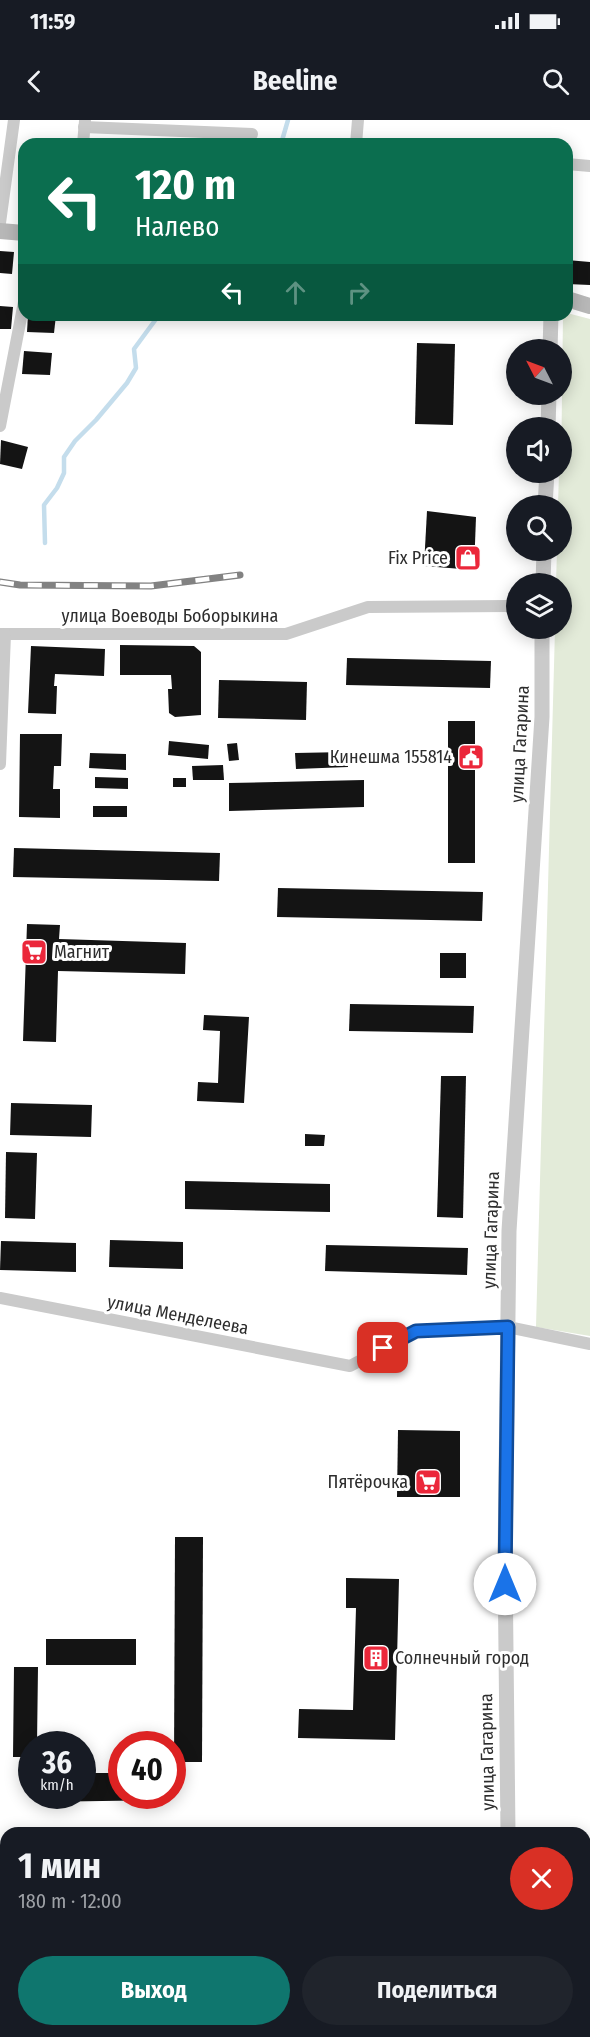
<!DOCTYPE html>
<html lang="ru">
<head>
<meta charset="utf-8">
<style>
	:root { --surface:#171b24; --page:#20242c; --text:#f1f3f6; --muted:#9ea1a6; --accent:#0f766e }
	body { margin:0; font-family:"Fira Sans Condensed",sans-serif; background:var(--page); color:var(--text); height:100vh; display:flex; flex-direction:column; font-size:22px; white-space:nowrap }
	* { box-sizing:border-box; margin:0 }
	p { font-size:20px; color:var(--muted) }
	.icon { flex:none; width:33px; height:33px; fill:none; stroke:currentColor; stroke-width:2; stroke-linecap:round; stroke-linejoin:round }
	.map { position:relative; flex:1; overflow:hidden }
	.details { position:absolute; left:0px; top:1707px; width:591px; height:210px; display:flex; flex-direction:column; background:var(--surface); border-radius:18px 18px 0 0; box-shadow:0 3px 15px #0003 }
	.details>* { flex:none }
	.banner { position:absolute; left:18px; top:18px; width:555px; height:183px; border-radius:18px; box-shadow:0 3px 15px #0003; background:#0b6e4f; color:#fff; overflow:hidden }
	.needle { width:39px; rotate:312deg }
	.controls { position:absolute; left:506px; top:219px; display:grid; gap:12px }
	.controls a { display:grid; place-items:center; width:66px; height:66px; border-radius:50%; background:var(--surface); box-shadow:0 3px 15px #0003; font-size:30px }
	.speed { position:absolute; left:18px; top:1611px; display:flex; gap:12px; font-size:30px; font-weight:700; text-align:center }
	.speed>* { display:grid; place-content:center; width:78px; height:78px; border-radius:50%; background:var(--surface); box-shadow:0 3px 15px #0003; line-height:1 }
	.speed small { font-size:15px; font-weight:400 }
	.speed .limit { border:9px solid #d22; background:#fff; color:#111 }
	.pin { position:absolute; display:grid; place-items:center; width:51px; height:51px; color:#fff; margin:-26px; border-radius:12px; box-shadow:0 3px 9px #0006 }
	.me { position:absolute; width:66px; margin:-33px; rotate:0deg; stroke-linejoin:round; filter:drop-shadow(0 0 4px #0008) }
	.turn { display:flex; align-items:center; gap:21px; height:126px; padding:0 18px; font-size:27px }
	.turn .icon { width:78px; height:78px; stroke-width:2.5 }
	.turn b { display:block; font-size:42px; line-height:51px }
	.lanes { display:flex; align-items:center; height:57px; padding:0 18px; background:#0003; justify-content:center; gap:30px; direction:ltr }
	.lanes .off { opacity:.35 }
	.round { display:grid; place-items:center; flex:none; width:63px; height:63px; border-radius:32px; background:var(--page) }
	.overview { display:flex; align-items:center; justify-content:space-between; height:102px; padding:0 18px }
	h1 { font-size:36px; font-weight:700; line-height:45px }
	.button { display:flex; gap:12px; margin-top:auto; padding:12px 18px }
	.button a { flex:1; height:69px; border-radius:36px; background:var(--accent); color:#fff; font-size:24px; font-weight:700; line-height:69px; text-align:center }
	.button a+a { background:var(--page); color:var(--text) }
	.status { display:flex; justify-content:space-between; align-items:center; height:42px; padding:0 30px; background:var(--surface); direction:ltr }
	.status svg { height:16px; fill:currentColor }
	header { display:flex; justify-content:space-between; align-items:center; height:78px; padding:0 18px; background:var(--surface); font-size:27px; font-weight:700 }
	.map>svg:first-child { display:block }
	.green { fill:#e3ebd9 }
	.lines { fill:none; stroke-linecap:round; stroke-linejoin:round }
	.stream { stroke:#c4ddec; stroke-width:4.5 }
	.building { fill:#141414 }
	.minor { stroke:#cacaca; stroke-width:12 }
	.tertiary { stroke:#cacaca; stroke-width:15 }
	.secondary { stroke:#b7b7b7; stroke-width:16 }
	.rail-casing { stroke:#828282; stroke-width:7 }
	.rail { stroke:#fff; stroke-width:4.5; stroke-dasharray:14; stroke-linecap:butt }
	.route-casing { stroke:#114b97; stroke-width:15 }
	.route { stroke:#1a73e8; stroke-width:10 }
	.labels { text-anchor:middle; stroke-width:6; stroke-linejoin:round; paint-order:stroke }
	.poi-label { font-size:18px; fill:#2d2d2d; stroke:#fff; text-anchor:end }
	.street-label { font-size:18px; fill:#2d2d2d; stroke:#fff }
</style>
</head>
<body>
<div class="status"><b>11:59</b><svg viewBox="0 0 49 12"><path d="M0 12V9h3v3zM5 12V6h3v6zM10 12V3h3v9zM15 12V0h3v12zM26 1h20v11H26zM47 4h2v5h-2z"/></svg></div>
<header><svg class="icon" aria-label="back" viewBox="0 0 24 24"><path d="M15 5l-7 7 7 7"/></svg>Beeline<svg class="icon" aria-label="search" viewBox="0 0 24 24"><circle cx="10" cy="10" r="6"/><path d="M15 15l6 6"/></svg></header>
<div class="map">
<svg width="590" height="1917" viewBox="0 0 590 1917">
	<rect width="100%" height="100%" fill="#fff"/>
	<path class="green" d="M567 193 590 199V1216L536 1207 555 509 561 508V464L556 463 557 431 561 430V386L558 385 559 353 561 352 563 195H567Z"/>
	<g class="lines">
		<g class="stream">
			<path d="M281 24 288 0"/>
			<path d="M45 423 44 385 57 368 64 353V337L75 321 96 300 127 263 136 248 134 229 159 195"/>
		</g>
	</g>
	<g class="building">
		<path d="M0 131 14 132 12 154 0 153Z"/>
		<path d="M567 140 590 142V165L567 164Z"/>
		<path d="M0 186 13 187 11 209H0Z"/>
		<path d="M28 195H56L54 213 27 212Z"/>
		<path d="M417 223 455 224 453 305 415 304Z"/>
		<path d="M24 231 52 233 50 255 22 254Z"/>
		<path d="M1 320 28 327 22 349 0 344Z"/>
		<path d="M427 391 476 397 474 450 424 446Z"/>
		<path d="M120 525 194 526 201 532V595L175 597 169 593 168 569H172L171 555H120Z"/>
		<path d="M31 526 105 529 104 556 55 554 54 566H57L56 594 28 593Z"/>
		<path d="M347 538 491 541 490 568 346 565Z"/>
		<path d="M219 560 307 562 306 600 218 598Z"/>
		<rect x="448" y="601" width="27" height="142"/>
		<path d="M20 614H62L61 646H54L53 669H60V698L19 697Z"/>
		<path d="M169 621 209 625 208 639 168 635Z"/>
		<path d="M237 623 239 640 229 641 227 624Z"/>
		<path d="M347 632 348 647 296 649 295 633Z"/>
		<path d="M90 633 126 634V650L89 648Z"/>
		<path d="M223 645 224 660H193L192 646Z"/>
		<path d="M95 657 128 658V669L95 668Z"/>
		<rect x="173" y="658" width="13" height="9"/>
		<path d="M364 660V687L229 691V663Z"/>
		<rect x="93" y="686" width="34" height="11"/>
		<path d="M14 728 220 733 219 761 13 757Z"/>
		<path d="M278 768 483 772 482 801 277 797Z"/>
		<path d="M27 804 60 805 59 819 186 823 185 854 58 851 56 922 23 921Z"/>
		<rect x="440" y="833" width="26" height="25"/>
		<path d="M350 884 474 886 473 913 349 911Z"/>
		<path d="M204 895 249 897 244 983 197 981 198 962 218 963 220 911 203 910Z"/>
		<path d="M441 956H466L463 1098 437 1097Z"/>
		<path d="M11 983 92 985 91 1017 10 1015Z"/>
		<path d="M305 1014 325 1015 324 1026H305Z"/>
		<path d="M6 1032 37 1033 35 1099 5 1098Z"/>
		<path d="M185 1061 330 1064V1092L185 1089Z"/>
		<path d="M110 1120 183 1122V1149L109 1147Z"/>
		<path d="M1 1121 76 1123V1152L0 1150Z"/>
		<path d="M326 1125 468 1128 467 1155 325 1151Z"/>
		<path d="M398 1310 460 1311V1377H397Z"/>
		<path d="M175 1417H203L202 1642H174Z"/>
		<path d="M346 1458 399 1459 395 1620 298 1618 299 1589 353 1590 356 1488H346Z"/>
		<rect x="46" y="1519" width="90" height="26"/>
		<path d="M14 1547H38L37 1624H32V1637H13Z"/>
		<path d="M82 1653H122V1676H169V1680L36 1682V1676H82Z"/>
		<path d="M213 1911H239L238 1917H213Z"/>
	</g>
	<g class="lines">
		<g class="minor">
			<path d="M84 7 252 14"/>
			<path d="M83 24 85 1"/>
			<path d="M356 24 358 0"/>
			<path d="M567 44 590 46"/>
			<path d="M0 103 14 0"/>
			<path d="M0 306 24 182"/>
			<path d="M0 514H286L368 487 516 486"/>
			<path d="M0 644 5 514"/>
			<path d="M0 1178 350 1246 416 1211 508 1207 590 1224"/>
		</g>
		<g class="tertiary">
			<path d="M550 230 551 195"/>
			<path d="M548 308 549 274"/>
			<path d="M545 386 547 352"/>
			<path d="M543 464 544 430"/>
			<path d="M508 1713 505 1441 509 1111 542 597V508"/>
			<path d="M498 1917 499 1911"/>
		</g>
		<g class="secondary">
			<path d="M0 111 24 113"/>
			<path d="M567 179 590 186"/>
		</g>
		<defs>
			<path id="rail" d="M0 462 20 465 151 466 240 455"/>
		</defs>
		<use href="#rail" class="rail-casing"/>
		<use href="#rail" class="rail"/>
	</g>
	<g class="lines">
		<defs>
			<path id="route" d="M383 1228 416 1211 508 1207 505 1464"/>
		</defs>
		<use href="#route" class="route-casing"/>
		<use href="#route" class="route"/>
	</g>
	<defs>
		<symbol id="shop-square" viewBox="-11 -11 22 22"><rect x="-9" y="-9" width="18" height="18" rx="4" fill="#eb273a" stroke="#fff"/><path d="M-5-2.5h2.3a2.7 3.5 0 0 1 5.4 0H5L5.5 6h-11ZM-1.5-2.5h3a1.5 2.3 0 0 0-3 0Z" fill="#fff"/></symbol>
		<symbol id="civic-square" viewBox="-11 -11 22 22"><rect x="-9" y="-9" width="18" height="18" rx="4" fill="#eb273a" stroke="#fff"/><path d="M-.6-6.5H3V-4.5H.6V-3L4-1V1h2V6H-6V1h2V-1L-.6-3ZM-1.2 2.5V6h2.4V2.5Z" fill="#fff"/></symbol>
		<symbol id="supermarket-square" viewBox="-11 -11 22 22"><rect x="-9" y="-9" width="18" height="18" rx="4" fill="#eb273a" stroke="#fff"/><path d="M-6-5.5h2.5l.6 2H6L4.5 2H-2.5L-4.4-4H-6ZM-1.5 3.2a1.3 1.3 0 1 0 .1 0ZM3 3.2a1.3 1.3 0 1 0 .1 0Z" fill="#fff"/></symbol>
		<symbol id="building-square" viewBox="-11 -11 22 22"><rect x="-9" y="-9" width="18" height="18" rx="4" fill="#eb273a" stroke="#fff"/><path d="M-4-6H4V6H1V3H-1V6H-4ZM-2.5-4.3h1.7v1.8h-1.7ZM.8-4.3h1.7v1.8H.8ZM-2.5-1h1.7V.8h-1.7ZM.8-1h1.7V.8H.8Z" fill="#fff"/></symbol>
	</defs>
	<g fill-rule="evenodd">
		<use href="#shop-square" x="453" y="423" width="30" height="30"/>
		<use href="#civic-square" x="456" y="622" width="30" height="30"/>
		<use href="#supermarket-square" x="19" y="817" width="30" height="30"/>
		<use href="#supermarket-square" x="413" y="1347" width="30" height="30"/>
		<use href="#building-square" x="361" y="1523" width="30" height="30"/>
	</g>
	<g class="labels">
		<g class="poi-label">
			<text x="448" y="444">Fix Price</text>
			<text x="452" y="643">Кинешма 155814</text>
			<text x="54" y="838" text-anchor="start">Магнит</text>
			<text x="408" y="1368">Пятёрочка</text>
			<text x="395" y="1544" text-anchor="start">Солнечный город</text>
		</g>
		<g class="street-label">
			<text x="170" y="502">улица Воеводы Боборыкина</text>
			<text transform="translate(520 624) rotate(-87)" y="6">улица Гагарина</text>
			<text transform="translate(491 1110) rotate(-88)" y="6">улица Гагарина</text>
			<text transform="translate(178 1195) rotate(11)" y="6">улица Менделеева</text>
			<text transform="translate(487 1632) rotate(-91)" y="6">улица Гагарина</text>
		</g>
	</g>
</svg>
<div class="controls">
<a><svg class="needle" viewBox="-14 -14 28 28"><path d="M0-13l5 13h-10z" fill="#e53935"/><path d="M0 13l5-13h-10z" fill="#9ea1a6"/></svg></a>
<a><svg class="icon" aria-label="sound" viewBox="0 0 24 24"><path d="M4 9h4l5-4v14l-5-4H4zM17 9q2 3 0 6"/></svg></a>
<a><svg class="icon" aria-label="search" viewBox="0 0 24 24"><circle cx="10" cy="10" r="6"/><path d="M15 15l6 6"/></svg></a>
<a><svg class="icon" aria-label="layers" viewBox="0 0 24 24"><path d="M12 4l9 5-9 5-9-5zM3 14l9 5 9-5"/></svg></a>
</div>
<div class="speed"><div>36<small>km/h</small></div><div class="limit">40</div></div>
<div class="pin" style="left:383px;top:1228px;background:#d93025"><svg class="icon" aria-label="arrive" viewBox="0 0 24 24"><path d="M6 21V4h12l-3 4 3 4H6"/></svg></div>
<svg class="me" style="left:505px;top:1464px" viewBox="-20 -20 40 40"><circle r="19" fill="#fff"/><path d="M0-13L10 11 0 6-10 11z" fill="#1a73e8"/></svg>
<div class="banner">
<div class="turn"><svg class="icon" aria-label="left" viewBox="0 0 24 24"><path d="M17 20v-9H6M10 6l-5 5 5 5"/></svg><div><b>120 m</b>Налево</div></div>
<div class="lanes"><svg class="icon" aria-label="left" viewBox="0 0 24 24"><path d="M17 20v-9H6M10 6l-5 5 5 5"/></svg><svg class="icon off" aria-label="ahead" viewBox="0 0 24 24"><path d="M12 20V5M6 11l6-6 6 6"/></svg><svg class="icon off" aria-label="right" viewBox="0 0 24 24"><path d="M7 20v-9h11M14 6l5 5-5 5"/></svg></div>
</div>
<section class="details">
<div class="overview"><div><h1>1 мин</h1><p>180 m · 12:00</p></div><a class="round" style="background:#d93025;color:#fff"><svg class="icon" aria-label="close" viewBox="0 0 24 24"><path d="M6 6l12 12M18 6L6 18"/></svg></a></div>
<div class="button"><a>Выход</a><a>Поделиться</a></div>
</section>
</div>
</body>
</html>
